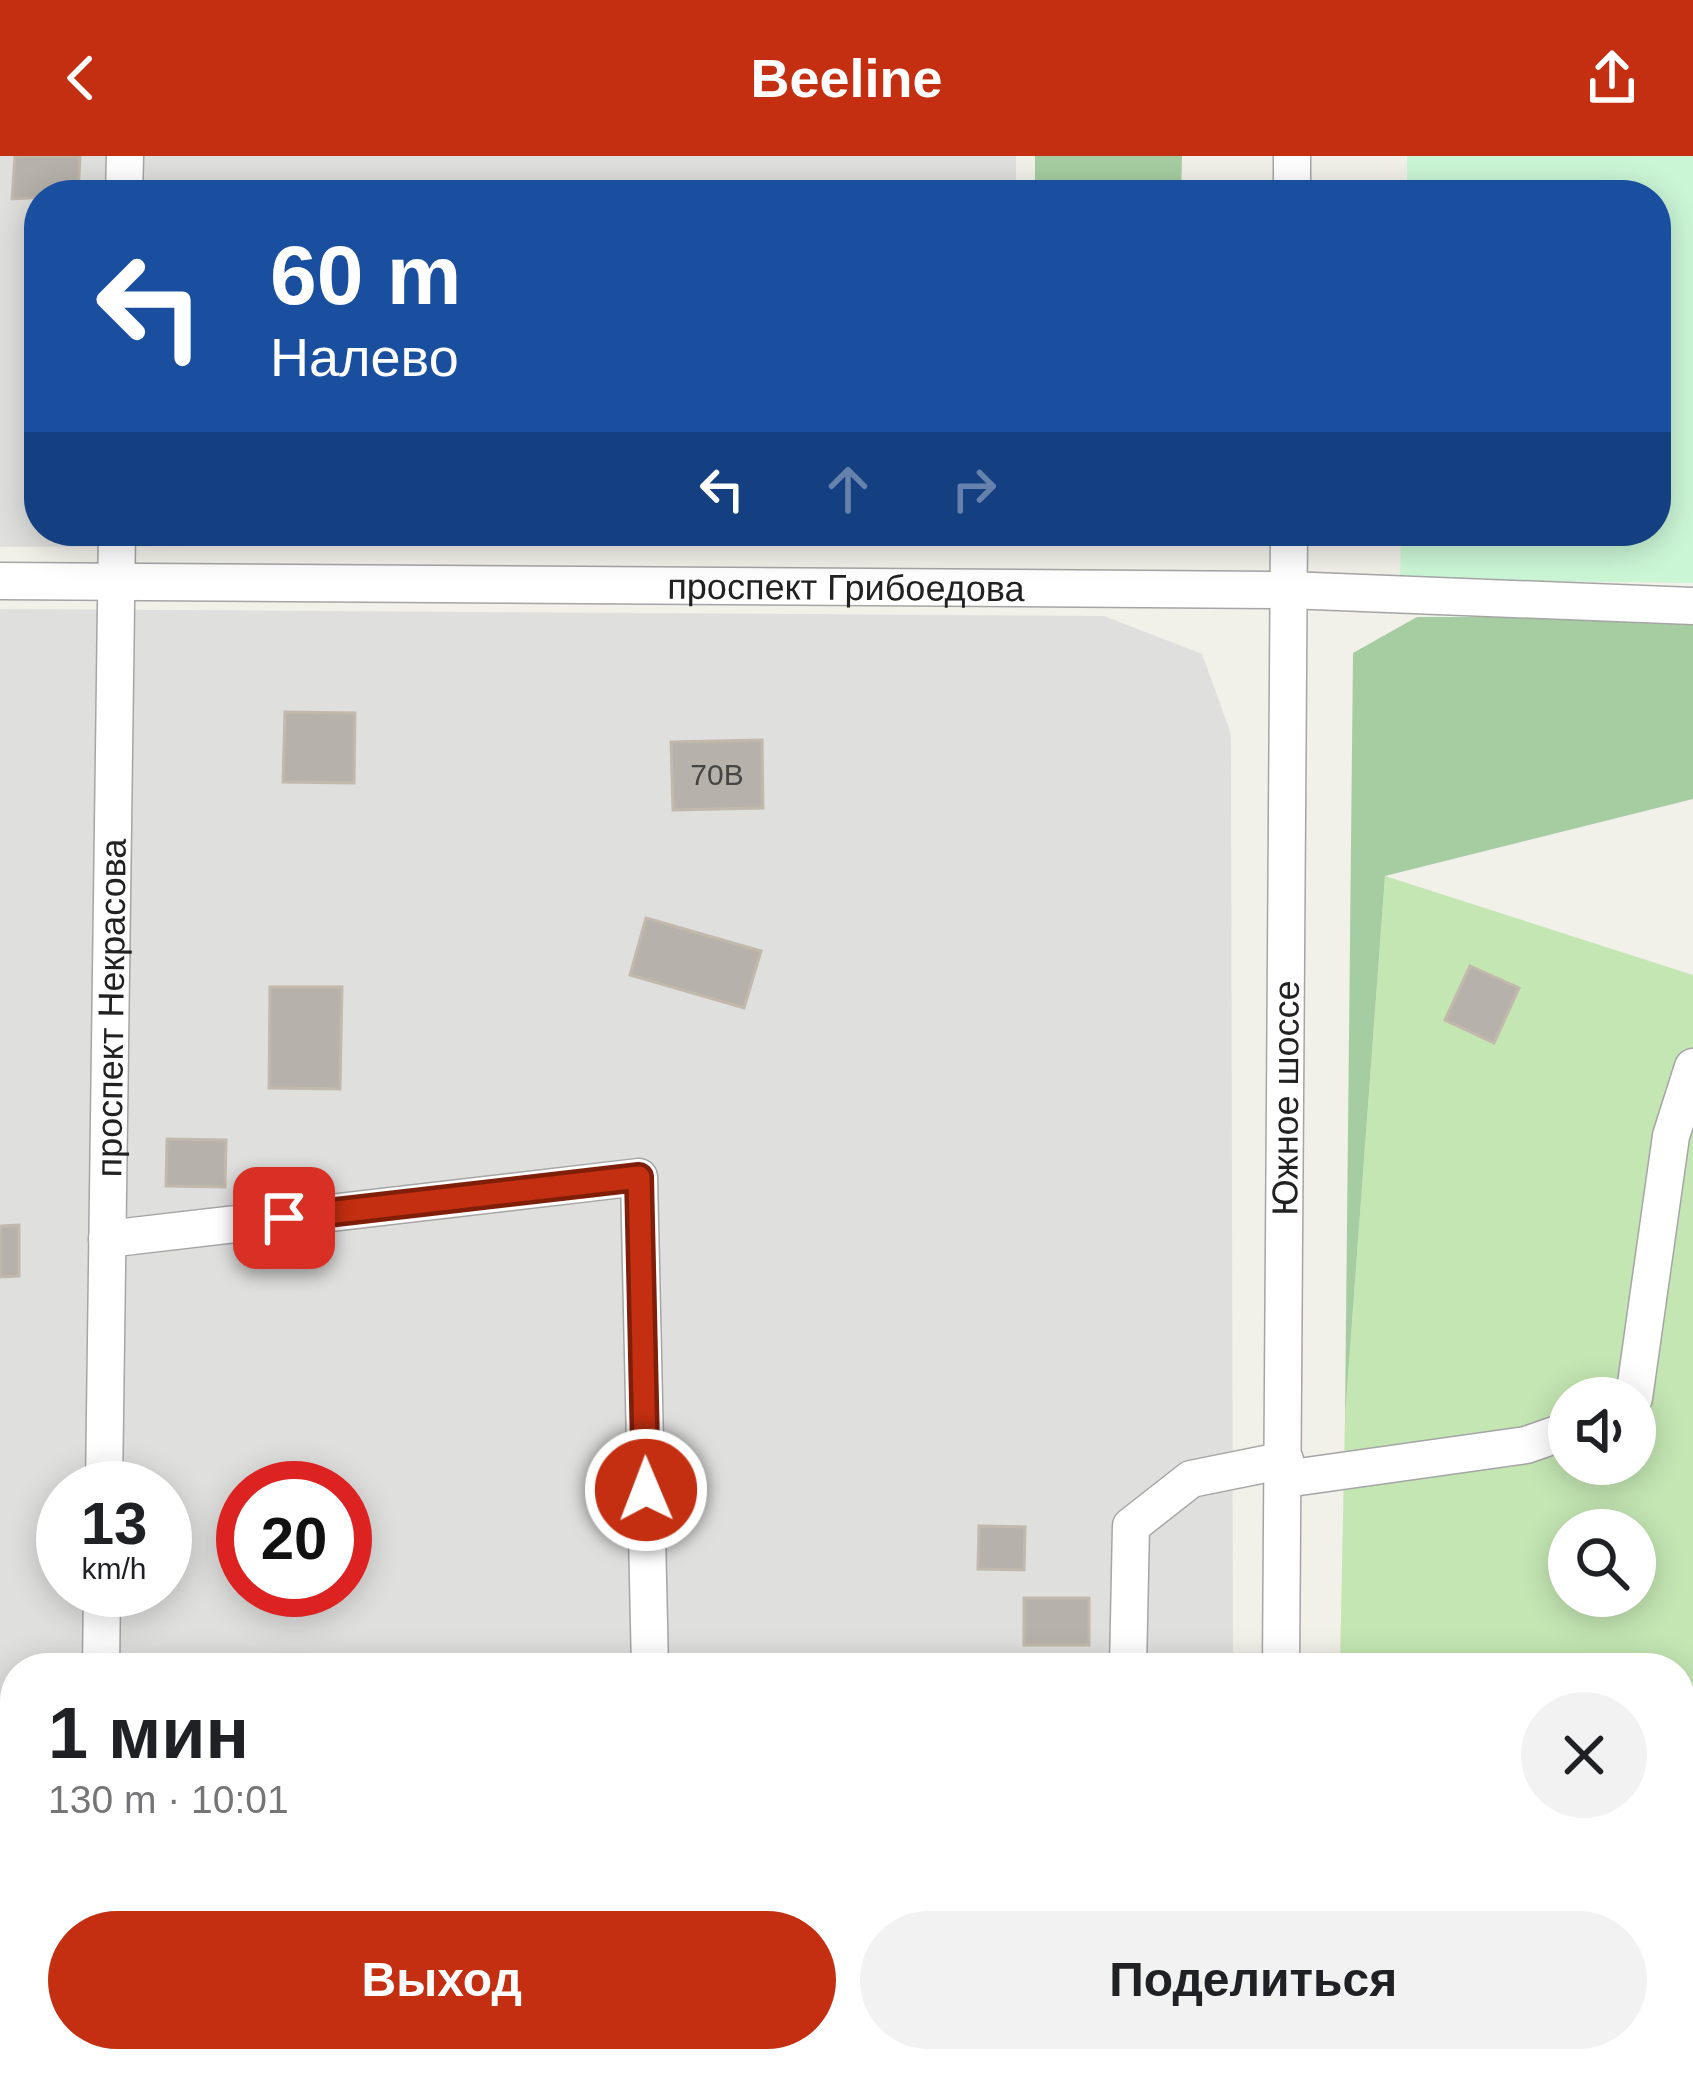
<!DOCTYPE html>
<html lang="ru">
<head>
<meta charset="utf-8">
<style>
	:root { --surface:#fff; --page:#f2f2f2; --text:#202124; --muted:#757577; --accent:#c32f10 }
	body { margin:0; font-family:Arial,sans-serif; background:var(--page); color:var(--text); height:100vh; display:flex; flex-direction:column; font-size:45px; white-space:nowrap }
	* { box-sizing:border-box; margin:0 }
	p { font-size:39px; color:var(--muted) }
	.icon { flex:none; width:66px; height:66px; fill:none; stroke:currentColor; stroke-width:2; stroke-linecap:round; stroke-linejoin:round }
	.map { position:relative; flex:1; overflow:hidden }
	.drawer { position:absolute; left:0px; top:1497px; width:1695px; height:420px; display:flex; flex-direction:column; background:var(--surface); border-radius:48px 48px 0 0; box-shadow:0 6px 30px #0003 }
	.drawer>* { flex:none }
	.guide { position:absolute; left:24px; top:24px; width:1647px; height:366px; border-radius:48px; box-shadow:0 6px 30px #0003; background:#1a4fa0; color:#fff; overflow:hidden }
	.buttons { position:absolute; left:1548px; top:1221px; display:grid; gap:24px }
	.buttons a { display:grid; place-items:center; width:108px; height:108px; border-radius:50%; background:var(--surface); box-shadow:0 6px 30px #0003; font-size:60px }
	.speed { position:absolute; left:36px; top:1305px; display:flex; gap:24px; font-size:60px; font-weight:700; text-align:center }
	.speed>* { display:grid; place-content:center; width:156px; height:156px; border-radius:50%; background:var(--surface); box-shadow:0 6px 30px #0003; line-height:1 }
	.speed small { font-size:30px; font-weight:400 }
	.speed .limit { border:18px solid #d22; background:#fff; color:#111 }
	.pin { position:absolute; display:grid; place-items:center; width:102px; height:102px; color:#fff; margin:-51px; border-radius:24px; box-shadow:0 6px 18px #0006 }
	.me { position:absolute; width:132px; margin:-66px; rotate:359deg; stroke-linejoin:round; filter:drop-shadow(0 0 9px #0008) }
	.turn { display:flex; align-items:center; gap:42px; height:252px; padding:0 48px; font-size:54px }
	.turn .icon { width:156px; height:156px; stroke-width:2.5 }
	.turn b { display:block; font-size:84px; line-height:102px }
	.lanes { display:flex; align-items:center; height:114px; padding:0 48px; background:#0003; justify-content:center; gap:60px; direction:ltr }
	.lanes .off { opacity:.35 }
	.round { display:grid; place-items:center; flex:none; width:126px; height:126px; border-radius:63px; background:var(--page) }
	.headline { display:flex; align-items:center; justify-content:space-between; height:204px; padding:0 48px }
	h1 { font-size:72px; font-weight:800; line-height:90px }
	.action { display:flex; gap:24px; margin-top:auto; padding:24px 48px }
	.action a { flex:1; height:138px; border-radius:72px; background:var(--accent); color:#fff; font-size:48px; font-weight:800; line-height:138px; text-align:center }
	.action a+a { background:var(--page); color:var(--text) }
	header { display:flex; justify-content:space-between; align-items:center; height:156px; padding:0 48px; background:var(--accent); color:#fff; font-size:54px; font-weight:800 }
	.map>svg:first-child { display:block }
	.residential { fill:#dfdfde; fill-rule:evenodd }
	.grass { fill:#c4e6b3; fill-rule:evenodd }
	.forest { fill:#a6cda1 }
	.park { fill:#cbf6d6 }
	.building { fill:#b6b2ab; stroke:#c2b9ac; stroke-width:3 }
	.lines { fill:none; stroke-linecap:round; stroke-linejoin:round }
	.minor-casing { stroke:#a5a5a5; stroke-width:39 }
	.minor { stroke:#fff; stroke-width:36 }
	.route-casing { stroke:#7f1f0a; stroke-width:30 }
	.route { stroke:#c32f10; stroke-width:21 }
	.labels { text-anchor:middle; stroke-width:9; stroke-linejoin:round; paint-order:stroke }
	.number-label { font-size:30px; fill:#464544 }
	.street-label { font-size:36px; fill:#212121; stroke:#fff }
</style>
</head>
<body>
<header><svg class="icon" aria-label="back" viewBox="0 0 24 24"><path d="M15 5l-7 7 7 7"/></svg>Beeline<svg class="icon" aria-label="share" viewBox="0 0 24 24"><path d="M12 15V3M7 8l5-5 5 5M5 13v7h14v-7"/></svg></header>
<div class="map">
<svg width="1693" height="1917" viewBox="0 0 1693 1917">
	<rect width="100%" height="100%" fill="#f1f0e9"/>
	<g class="residential">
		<path d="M0 0H1016V39H39V375H1013V386L0 391Z"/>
		<path d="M0 453 1104 460 1202 498 1231 578 1233 1512H15V1902H1198V1917H0ZM63 1332H165V1434H63ZM243 1332H345V1434H243Z"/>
		<path d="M1693 1589V1747H1680V1591Z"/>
	</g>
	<g class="grass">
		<path d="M1385 720 1693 819V1591H1680V1512H1340L1345 1261ZM1569 1242H1635V1308H1569ZM1569 1374H1635V1440H1569Z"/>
		<path d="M1680 1747H1693V1900L1680 1883Z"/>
	</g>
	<g class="forest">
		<path d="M1035 0H1182L1181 39H1035Z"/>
		<path d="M1417 461H1693V643L1385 720 1345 1261 1353 497Z"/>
	</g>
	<path class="park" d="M1407 0H1693V427L1400 423 1401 375H1656V39H1407Z"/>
	<g class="building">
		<path d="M15 0H80L78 39 12 43Z"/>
		<path d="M655 32 743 38V39H654Z"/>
		<path d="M285 556 355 557 354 627 283 626Z"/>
		<path d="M762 584 763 652 673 654 671 586Z"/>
		<path d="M646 762 761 795 744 852 630 819Z"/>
		<path d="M1470 810 1519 832 1494 887 1445 864Z"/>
		<path d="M270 831H342L340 933 269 932Z"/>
		<path d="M167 983 226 984 225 1031 166 1030Z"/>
		<path d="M19 1069V1120L0 1121V1070Z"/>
		<path d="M979 1370 1025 1371 1024 1414 978 1413Z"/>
		<rect x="1024" y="1442" width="65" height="47"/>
		<rect x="925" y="1902" width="75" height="15"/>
	</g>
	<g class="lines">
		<defs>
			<g id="minor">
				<path d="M124 39 125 0"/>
				<path d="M1292 39V0"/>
				<path id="s1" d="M0 425 1288 434 1693 450"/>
				<path d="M107 1083 639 1021 650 1512"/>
				<path d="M1634 1242 1671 980 1693 911"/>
				<path d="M1285 1323 1526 1289 1569 1274"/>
				<path id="s2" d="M104 1332 117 375"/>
				<path d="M101 1512 102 1434"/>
				<path d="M1128 1512 1131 1370 1191 1323 1285 1304"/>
				<path id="s3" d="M1281 1512 1289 375"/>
				<path d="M659 1902V1917"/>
				<path d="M96 1917V1902"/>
				<path d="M1116 1917V1902"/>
				<path d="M1273 1917V1902"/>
			</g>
		</defs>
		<use href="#minor" class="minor-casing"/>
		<use href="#minor" class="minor"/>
	</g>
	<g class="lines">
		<defs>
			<path id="route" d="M284 1062 639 1021 646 1334"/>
		</defs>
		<use href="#route" class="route-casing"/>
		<use href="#route" class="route"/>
	</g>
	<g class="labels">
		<g class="number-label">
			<text x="717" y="629">70В</text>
		</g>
		<g class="street-label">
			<text dy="13" stroke="none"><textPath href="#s1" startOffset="846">проспект Грибоедова</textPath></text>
			<text dy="13" stroke="none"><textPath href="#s2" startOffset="480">проспект Некрасова</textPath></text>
			<text dy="13" stroke="none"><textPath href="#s3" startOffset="570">Южное шоссе</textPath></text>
		</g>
	</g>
</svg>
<div class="buttons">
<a><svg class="icon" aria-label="sound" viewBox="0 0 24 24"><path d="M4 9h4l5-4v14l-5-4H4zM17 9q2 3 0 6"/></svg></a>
<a><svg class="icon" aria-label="search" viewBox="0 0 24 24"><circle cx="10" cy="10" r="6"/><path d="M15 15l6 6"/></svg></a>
</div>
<div class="speed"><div>13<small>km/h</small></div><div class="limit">20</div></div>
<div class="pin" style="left:284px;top:1062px;background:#d93025"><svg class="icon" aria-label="arrive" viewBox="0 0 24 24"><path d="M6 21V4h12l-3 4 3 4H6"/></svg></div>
<svg class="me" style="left:646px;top:1334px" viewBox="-20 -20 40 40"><circle r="17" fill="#c32f10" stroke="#fff" stroke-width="3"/><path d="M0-11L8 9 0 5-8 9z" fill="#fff"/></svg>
<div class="guide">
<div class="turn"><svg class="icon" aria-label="left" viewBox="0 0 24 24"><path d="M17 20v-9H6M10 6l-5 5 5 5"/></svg><div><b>60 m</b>Налево</div></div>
<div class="lanes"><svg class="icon" aria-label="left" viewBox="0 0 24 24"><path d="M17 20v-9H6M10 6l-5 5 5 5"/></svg><svg class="icon off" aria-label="ahead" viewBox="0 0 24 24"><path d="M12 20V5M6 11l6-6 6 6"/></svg><svg class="icon off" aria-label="right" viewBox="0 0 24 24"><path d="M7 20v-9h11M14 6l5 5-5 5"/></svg></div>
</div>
<section class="drawer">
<div class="headline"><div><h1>1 мин</h1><p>130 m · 10:01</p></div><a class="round"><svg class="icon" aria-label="close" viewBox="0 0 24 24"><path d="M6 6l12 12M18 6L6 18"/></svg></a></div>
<div class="action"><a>Выход</a><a>Поделиться</a></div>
</section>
</div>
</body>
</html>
